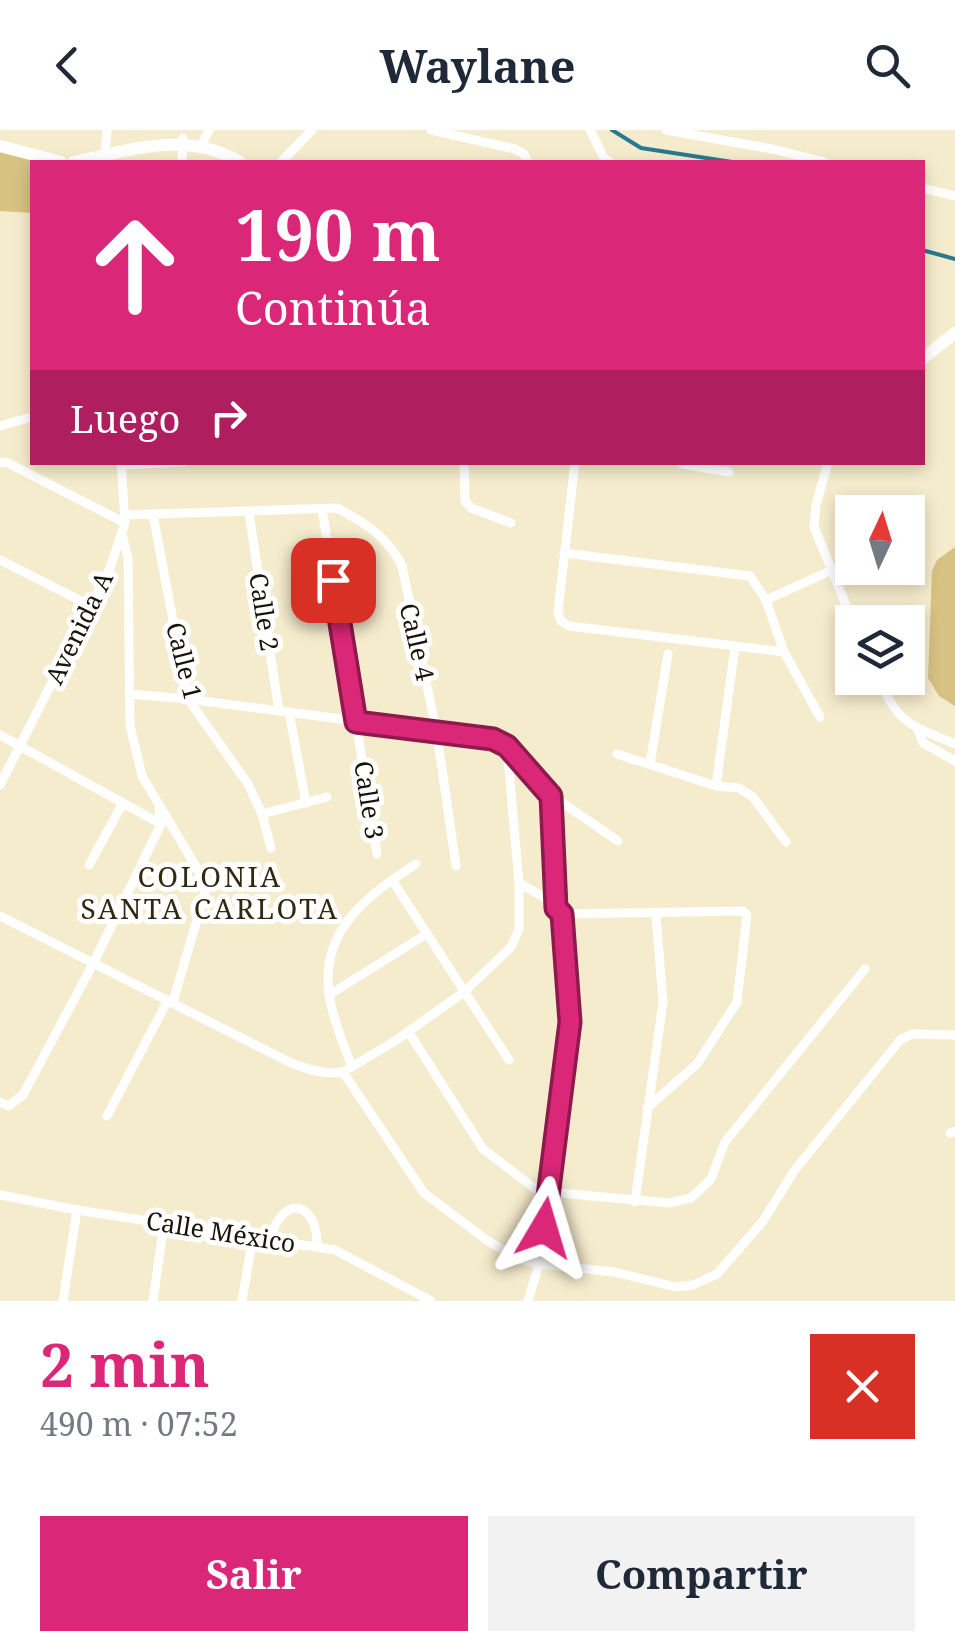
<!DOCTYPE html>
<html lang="es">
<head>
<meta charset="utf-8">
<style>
	:root { --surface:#fff; --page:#f2f2f3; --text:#1f2937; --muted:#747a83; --accent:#db2777 }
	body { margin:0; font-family:"Noto Serif",serif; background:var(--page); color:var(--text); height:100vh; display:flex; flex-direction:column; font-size:38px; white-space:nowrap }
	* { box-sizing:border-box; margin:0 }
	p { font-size:32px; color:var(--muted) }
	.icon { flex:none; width:55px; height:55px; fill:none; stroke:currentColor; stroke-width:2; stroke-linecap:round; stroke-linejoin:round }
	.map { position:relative; height:1171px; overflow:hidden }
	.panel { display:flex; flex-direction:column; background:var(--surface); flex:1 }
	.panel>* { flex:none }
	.banner { position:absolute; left:30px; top:30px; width:895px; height:305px; border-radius:0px; box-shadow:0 5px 15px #0003; background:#db2777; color:#fff; overflow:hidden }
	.needle { width:65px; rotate:4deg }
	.tools { position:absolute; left:835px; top:365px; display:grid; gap:20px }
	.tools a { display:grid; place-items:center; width:90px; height:90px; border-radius:0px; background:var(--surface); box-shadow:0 5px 15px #0003; font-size:50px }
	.pin { position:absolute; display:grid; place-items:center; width:85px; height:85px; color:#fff; margin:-42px; border-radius:20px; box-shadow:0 5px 15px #0006 }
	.me { position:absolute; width:110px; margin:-55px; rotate:7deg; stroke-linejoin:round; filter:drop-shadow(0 0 8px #0008) }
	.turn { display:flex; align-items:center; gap:35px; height:210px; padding:0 40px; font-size:45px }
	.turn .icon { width:130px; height:130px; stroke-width:2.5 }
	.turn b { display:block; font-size:70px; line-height:85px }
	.then { display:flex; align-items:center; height:95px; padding:0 40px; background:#0003; gap:20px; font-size:38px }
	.round { display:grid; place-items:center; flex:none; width:105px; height:105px; border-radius:0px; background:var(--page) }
	.overview { display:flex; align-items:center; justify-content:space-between; height:170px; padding:0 40px }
	h1 { font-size:60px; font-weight:700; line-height:75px; color:var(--accent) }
	.button { display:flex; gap:20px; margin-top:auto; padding:20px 40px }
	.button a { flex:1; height:115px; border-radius:0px; background:var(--accent); color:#fff; font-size:40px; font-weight:700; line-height:115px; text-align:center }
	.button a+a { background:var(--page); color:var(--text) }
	header { display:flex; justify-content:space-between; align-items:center; height:130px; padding:0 40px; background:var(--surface); font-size:45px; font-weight:700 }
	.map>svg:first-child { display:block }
	.green { fill:#d7c283 }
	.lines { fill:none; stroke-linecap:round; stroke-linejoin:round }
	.stream { stroke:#277a8f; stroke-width:4 }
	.street { stroke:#fff; stroke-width:9 }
	.secondary { stroke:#fff; stroke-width:12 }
	.route-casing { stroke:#8e194d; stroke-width:25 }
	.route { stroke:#db2777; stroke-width:18 }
	.labels { text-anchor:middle; stroke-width:10; stroke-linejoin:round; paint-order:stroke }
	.street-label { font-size:25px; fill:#181409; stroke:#fff }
	.neighbourhood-label { font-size:28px; letter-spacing:2.5px; fill:#312910; stroke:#fff }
</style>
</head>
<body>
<header><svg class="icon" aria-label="back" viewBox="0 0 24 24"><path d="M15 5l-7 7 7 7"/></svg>Waylane<svg class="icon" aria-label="search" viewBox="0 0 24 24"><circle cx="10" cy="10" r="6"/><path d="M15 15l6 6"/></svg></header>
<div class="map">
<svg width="955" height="1171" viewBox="0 0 955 1171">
	<rect width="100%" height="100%" fill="#f5ebcd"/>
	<g class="green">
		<path d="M0 19 46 32H32V83L0 81Z"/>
		<path d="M955 417V576L939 566 928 548 932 441 937 430Z"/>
	</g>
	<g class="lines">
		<g class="stream">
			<path d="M612 0 641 18 732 32"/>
			<path d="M922 120 955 129"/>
		</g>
		<g class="street">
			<path d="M431 0 515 19 524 24 528 32"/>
			<path d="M590 0 604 28 610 32"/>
			<path d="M666 0 772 19 825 32"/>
			<path d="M203 12 209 0"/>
			<path d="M105 23 107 0"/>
			<path d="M182 32 183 8"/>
			<path d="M281 32 312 0"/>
			<path d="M922 58 955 66"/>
			<path d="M0 296 32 287"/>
			<path d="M0 332 8 333 125 393"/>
			<path d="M464 332 465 371 471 378 511 393"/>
			<path d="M575 332 558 482 561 491 569 496 784 522"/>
			<path d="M828 332 816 375 814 397 853 492"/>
			<path d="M682 334 729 342"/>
			<path d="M122 335 184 332"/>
			<path d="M322 379 377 724"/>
			<path d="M249 383 279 581"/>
			<path d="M125 385 337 378C364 392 389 408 402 436L437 604 456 736"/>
			<path d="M153 385 188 569 248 654 262 684 271 718"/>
			<path d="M122 404 128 428 130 595 142 646 198 740 205 762 173 872"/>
			<path d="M564 423 750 446 766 470 784 522 820 587"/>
			<path d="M0 430 91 476"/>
			<path d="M766 470 830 441"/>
			<path d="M878 548C899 595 909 594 955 614"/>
			<path d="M129 564 188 569 493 609 507 617 551 665 618 711"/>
			<path d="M289 582 306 673"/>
			<path d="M917 598 923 613 955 631"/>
			<path d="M0 605 161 694"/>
			<path d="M507 617 519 753 547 769 562 784 743 781 747 785 737 872 697 934 647 978"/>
			<path d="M617 624 716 656 739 658 753 667 786 712"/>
			<path d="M650 634 668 524"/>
			<path d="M0 655 110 438 125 393 121 332"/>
			<path d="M716 656 735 517"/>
			<path d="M551 665 556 778"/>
			<path d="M262 684 327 667"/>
			<path d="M89 735 123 673"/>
			<path d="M392 750 509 930"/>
			<path d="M0 786 289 932C306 939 324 945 343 942L395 911 464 862 511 817 519 799V753"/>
			<path d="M329 865 425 805"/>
			<path d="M408 901 483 1019 538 1061 669 1073 691 1068 711 1049 725 1012 865 839"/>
			<path d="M352 937C344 915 334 893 330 870 317 803 366 766 416 734"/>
			<path d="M343 942 424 1063 488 1111 519 1129 539 1134 614 1142 676 1157 693 1155 717 1144 763 1091 794 1041 901 909 913 904 955 905"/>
			<path d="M0 972 8 976 23 965 94 832 161 694 159 678"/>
			<path d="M107 986 168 870"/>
			<path d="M950 1003 955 1001"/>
			<path d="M0 1065 77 1080 335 1120 431 1171"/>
			<path d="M635 1072 663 872 656 785"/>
			<path d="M270 1109C283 1063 318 1071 317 1117"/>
			<path d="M63 1171 77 1080"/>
			<path d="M153 1171 164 1093"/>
			<path d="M242 1171 253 1106"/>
			<path d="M528 1171 539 1134 570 892 562 784"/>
		</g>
		<g class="secondary">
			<path d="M0 16 61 32"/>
			<path d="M73 32C133 20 185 0 240 32"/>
			<path d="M922 229 955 203"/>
		</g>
	</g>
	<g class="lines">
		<defs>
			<path id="route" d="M333 450 356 592 493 609 507 616 551 666 556 778 562 784 570 892 544 1098"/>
		</defs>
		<use href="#route" class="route-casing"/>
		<use href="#route" class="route"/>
	</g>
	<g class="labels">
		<g class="street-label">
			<text transform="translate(264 482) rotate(81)" y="9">Calle 2</text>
			<text transform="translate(79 498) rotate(-64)" y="9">Avenida A</text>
			<text transform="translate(417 512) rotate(77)" y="9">Calle 4</text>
			<text transform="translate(184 531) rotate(76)" y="9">Calle 1</text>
			<text transform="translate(369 670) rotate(81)" y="9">Calle 3</text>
			<text transform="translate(221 1102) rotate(9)" y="9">Calle México</text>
		</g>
		<g class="neighbourhood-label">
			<text x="210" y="757">COLONIA<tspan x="210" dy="32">SANTA CARLOTA</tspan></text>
		</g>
	</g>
</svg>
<div class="tools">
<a><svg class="needle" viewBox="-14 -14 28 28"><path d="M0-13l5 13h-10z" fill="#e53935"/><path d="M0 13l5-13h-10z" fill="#747a83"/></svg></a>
<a><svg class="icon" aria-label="layers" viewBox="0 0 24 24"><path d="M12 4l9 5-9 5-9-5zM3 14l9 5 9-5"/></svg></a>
</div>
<div class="pin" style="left:333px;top:450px;background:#d93025"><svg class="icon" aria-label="arrive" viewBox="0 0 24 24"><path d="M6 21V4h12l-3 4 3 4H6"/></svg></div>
<svg class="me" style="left:544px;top:1098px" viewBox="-20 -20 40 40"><path d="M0-17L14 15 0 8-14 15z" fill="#db2777" stroke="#fff" stroke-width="4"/></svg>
<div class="banner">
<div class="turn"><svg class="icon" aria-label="ahead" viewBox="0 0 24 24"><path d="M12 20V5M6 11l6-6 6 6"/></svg><div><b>190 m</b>Continúa</div></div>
<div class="then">Luego<svg class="icon" aria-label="right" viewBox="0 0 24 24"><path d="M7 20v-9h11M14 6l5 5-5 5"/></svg></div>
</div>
</div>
<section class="panel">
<div class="overview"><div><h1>2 min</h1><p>490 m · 07:52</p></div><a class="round" style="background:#d93025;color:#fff"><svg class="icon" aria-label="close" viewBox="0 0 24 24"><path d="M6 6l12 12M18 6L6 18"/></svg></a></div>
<div class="button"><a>Salir</a><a>Compartir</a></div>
</section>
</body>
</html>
